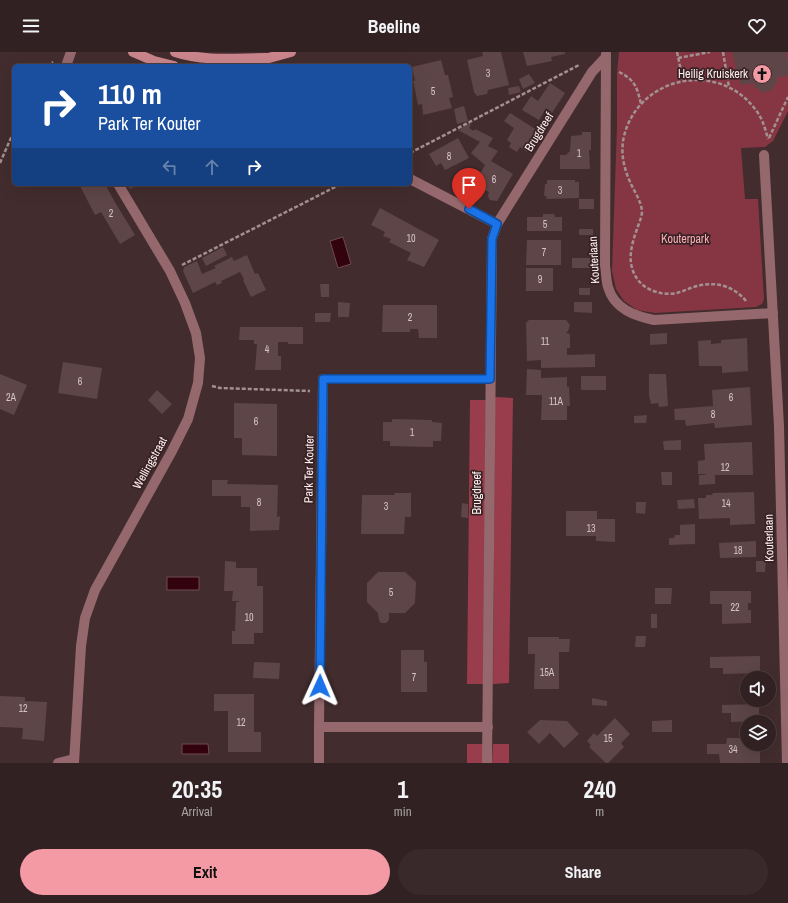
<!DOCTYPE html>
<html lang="en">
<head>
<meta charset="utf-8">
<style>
	:root { --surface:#322122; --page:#3a292a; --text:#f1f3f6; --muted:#a8a3a5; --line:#4d3e40; --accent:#f49aa4 }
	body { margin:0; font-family:"Archivo Narrow",sans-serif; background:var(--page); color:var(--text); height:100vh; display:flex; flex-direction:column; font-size:15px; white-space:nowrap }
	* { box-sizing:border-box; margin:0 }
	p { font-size:13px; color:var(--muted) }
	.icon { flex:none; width:22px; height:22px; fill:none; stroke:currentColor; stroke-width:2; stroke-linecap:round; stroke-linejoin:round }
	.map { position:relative; height:711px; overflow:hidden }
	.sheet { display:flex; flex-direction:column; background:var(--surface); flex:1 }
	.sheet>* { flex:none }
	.guide { position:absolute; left:12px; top:12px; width:400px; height:122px; border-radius:6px; box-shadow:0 4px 16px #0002,0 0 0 1px var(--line); background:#1a4fa0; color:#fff; overflow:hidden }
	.fabs { position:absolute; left:740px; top:619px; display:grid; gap:8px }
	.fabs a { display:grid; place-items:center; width:36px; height:36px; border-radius:50%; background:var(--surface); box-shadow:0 4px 16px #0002,0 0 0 1px var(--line); font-size:20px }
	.pin { position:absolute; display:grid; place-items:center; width:34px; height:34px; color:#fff; margin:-41px -17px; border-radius:50% 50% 50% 0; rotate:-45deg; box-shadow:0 0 4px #0007 }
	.pin .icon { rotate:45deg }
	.me { position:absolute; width:44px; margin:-22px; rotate:1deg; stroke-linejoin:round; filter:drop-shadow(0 0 3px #0008) }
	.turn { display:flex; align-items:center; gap:14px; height:84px; padding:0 20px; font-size:18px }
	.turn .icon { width:52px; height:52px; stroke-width:2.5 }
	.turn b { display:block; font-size:28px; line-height:34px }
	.lanes { display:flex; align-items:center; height:38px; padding:0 20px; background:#0003; justify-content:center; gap:20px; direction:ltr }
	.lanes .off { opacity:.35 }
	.eta { display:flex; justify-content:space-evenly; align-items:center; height:68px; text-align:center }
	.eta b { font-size:24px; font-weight:800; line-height:28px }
	.cta { display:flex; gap:8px; margin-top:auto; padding:8px 20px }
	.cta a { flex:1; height:46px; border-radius:24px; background:var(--accent); color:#111; font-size:16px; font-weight:800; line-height:46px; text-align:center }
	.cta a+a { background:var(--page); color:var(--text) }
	header { display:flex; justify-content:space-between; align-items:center; height:52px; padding:0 20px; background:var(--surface); font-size:18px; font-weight:800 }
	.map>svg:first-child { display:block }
	.green { fill:#863643 }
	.forest { fill:#993c4b }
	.water { fill:#32030e; stroke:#6f4a52 }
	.building { fill:#5e4648 }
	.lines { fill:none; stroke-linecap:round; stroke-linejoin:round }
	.path { stroke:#a39192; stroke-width:2.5; stroke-dasharray:4 2; stroke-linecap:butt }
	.minor { stroke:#94686d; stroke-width:10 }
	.secondary { stroke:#ca858c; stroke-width:10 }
	.route-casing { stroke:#114b97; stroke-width:10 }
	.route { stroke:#1a73e8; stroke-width:7 }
	.labels { text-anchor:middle; stroke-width:3.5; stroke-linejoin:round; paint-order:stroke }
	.number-label { font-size:10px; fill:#d6c5c6 }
	.poi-label { font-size:12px; fill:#feeff0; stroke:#382224; text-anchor:end }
	.street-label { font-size:12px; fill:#feeff0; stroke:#382224 }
	.park-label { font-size:12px; fill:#fcadb5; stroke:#382224 }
</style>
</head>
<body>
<header><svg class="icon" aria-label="menu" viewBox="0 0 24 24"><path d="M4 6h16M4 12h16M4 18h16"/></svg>Beeline<svg class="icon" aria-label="heart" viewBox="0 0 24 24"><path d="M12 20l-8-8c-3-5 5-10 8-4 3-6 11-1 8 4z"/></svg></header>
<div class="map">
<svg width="788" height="711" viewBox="0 0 788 711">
	<rect width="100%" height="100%" fill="#422c2e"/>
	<path class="green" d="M619 0H788V59L773 89 765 95 741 96 745 147H758L764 247 762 252 756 255 655 261 637 258 624 249 616 237 612 219 617 74V22Z"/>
	<g class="forest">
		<path d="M495 345 513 346 509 631 493 632Z"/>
		<path d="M470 348H486L484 632H467Z"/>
		<rect x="467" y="692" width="16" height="19"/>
		<path d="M493 692H509V711H492Z"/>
	</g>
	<g class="water">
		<path d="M343 185 351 212 338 216 330 189Z"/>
		<rect x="167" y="525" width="32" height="13"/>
		<path d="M182 692H208L209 702H182Z"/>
	</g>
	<g class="building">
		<path d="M482 0H501L509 33 488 38 487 42 477 44 474 40 467 8 483 4Z"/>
		<path d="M523 0H565V2L551 5 552 9 527 14Z"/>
		<path d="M732 0H786L788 11V23L776 26 778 32 776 31 772 37 773 38 764 40 763 41 756 35 754 36 753 34H755L754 31 741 33Z"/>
		<path d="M441 8 445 23H448L453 45 449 46 452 56 423 63 422 52 418 53 416 43 413 29H415L412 15Z"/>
		<path d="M529 22 535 31 523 37 519 27Z"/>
		<path d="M550 31 565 41 552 61 546 56 539 68 522 58 531 44 538 49Z"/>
		<path d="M519 34 521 40 509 43 508 36Z"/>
		<path d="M464 54 468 69 457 72 454 57Z"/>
		<path d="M510 61 540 80 527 100 520 95 517 100 509 95 511 91 507 88 514 76 504 69Z"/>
		<path d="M469 71 471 73 469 76 474 79 475 77 493 86 488 94 498 99 491 109 513 122 497 149 490 148 488 144 489 140 474 132 485 113 471 101 480 90 458 78Z"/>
		<path d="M582 80H591V98H589L590 117H560V103H566L570 99 571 84 582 83Z"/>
		<path d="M458 86 469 106 445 118 441 111 436 114 429 102Z"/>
		<path d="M547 128H575V130H579V146L546 147 547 144H544L545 132H547Z"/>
		<path d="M79 132H105L116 152 135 183 120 192 101 160 95 163Z"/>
		<path d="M127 132H139L130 137Z"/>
		<rect x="579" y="147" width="15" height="10"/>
		<path d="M380 156 439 188 424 215 407 208 411 201 389 190 391 187 383 184 385 180 371 173Z"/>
		<path d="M543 162H554L555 165H562V179H527V165H543Z"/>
		<rect x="579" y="177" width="14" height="6"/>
		<path d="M527 188H561V213H526Z"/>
		<path d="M223 195 227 203 206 214 202 206Z"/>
		<path d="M247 203 255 222 258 221 266 238 251 245 243 228 244 227 240 220 221 229 222 231 217 233 215 230 193 241 183 219 184 215 197 209 202 222 216 216 214 214 232 205 234 209Z"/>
		<path d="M572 206H594L595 216H572Z"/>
		<rect x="526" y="216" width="27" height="23"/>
		<path d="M320 232H329V245H321Z"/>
		<rect x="579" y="236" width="11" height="7"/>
		<path d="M338 250 350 251 349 265H338Z"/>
		<path d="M574 250H592V261L574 260Z"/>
		<path d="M383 253H437V286H419L418 277H410V280H382Z"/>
		<path d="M315 261H331L330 270H315Z"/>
		<path d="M529 268H566L570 273 568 279 566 281 570 282V296H567V303L595 302V315L541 316V308L527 309 526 271Z"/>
		<path d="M240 275H303V292H288V290H278V304H281V318H255L257 292H254V288H239Z"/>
		<path d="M667 281V292L650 293V282Z"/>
		<path d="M747 286 748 319 722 321V314H699L698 289 711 288V292L721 291V288Z"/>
		<path d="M63 310 102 316 97 347 58 341Z"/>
		<path d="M527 317 541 318V326L567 325V335H569L570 354H567V368H541L542 343H526Z"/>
		<path d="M0 322 27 333 14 363 0 357Z"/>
		<path d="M649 322H666L668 354 659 355 658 351 651 352 649 343Z"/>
		<rect x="581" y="324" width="25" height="14"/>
		<path d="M750 335 752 373 715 376 714 371 686 374 685 368H675L674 357 713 354 712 338Z"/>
		<path d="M157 338 172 352 162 362 148 348Z"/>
		<path d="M234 351 277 352V404L242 403V386H234Z"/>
		<path d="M647 363 646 371H634V364Z"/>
		<path d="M392 367 432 368V370L442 371 441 389H433V395L390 394V389H383V370H392Z"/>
		<path d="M681 388V398H664L663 389Z"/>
		<path d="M752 390 753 423H715V432L699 433V423H706L705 422H698V409L705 408 704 392Z"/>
		<path d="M661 420H672V433H662Z"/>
		<path d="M212 428H228L227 432 278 433 277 465 280 464 279 478 250 479V455H241V444H212Z"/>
		<path d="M754 440 755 472 730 473V466L699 467 698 446H706V443H712L713 441Z"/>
		<path d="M395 441H411V465H405L404 482H361L362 443H394Z"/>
		<path d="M694 447 695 456 678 457 677 448Z"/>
		<path d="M636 450H646L645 462 636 461Z"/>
		<path d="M462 451 468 452V466L461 465Z"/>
		<path d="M566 459H597V467H615V490L596 489V484H566Z"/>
		<path d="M695 472V492L669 493V486H674L675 483H680V473Z"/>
		<path d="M756 489V505L720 506 719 491Z"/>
		<path d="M225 509 236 510V516H257V534H263V581H254V592H232V579H235L236 550H239V549H232L233 539H224Z"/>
		<path d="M756 509H766L765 520H756Z"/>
		<path d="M378 520H405L416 530 415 551 405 561H389V568L386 571H381L379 568 378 561 367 550V531Z"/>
		<path d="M655 536H672L671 552H655Z"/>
		<path d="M710 539H751V551H748V558H751V571L722 572V552H710Z"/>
		<rect x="651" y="562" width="6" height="14"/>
		<path d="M636 584H646L645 595H635Z"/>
		<path d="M528 585H559V587H570L569 600H559V637H534L535 602H528Z"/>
		<path d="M401 598H424V610H427V640H401Z"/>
		<path d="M760 604V621L723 622V616H710V605Z"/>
		<path d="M254 610 280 611 279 627 253 626Z"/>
		<path d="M214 642H254V680H261V700H228V659H214Z"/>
		<path d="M0 644 25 645V649L47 650 44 689 22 687 23 676 0 675Z"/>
		<path d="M592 646 607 649V654L592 653Z"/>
		<path d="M759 652V669L731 670V661H722V653Z"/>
		<path d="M615 666 630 682 621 691 624 695 608 711H606L589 695 591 693 587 689 594 681 597 684Z"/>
		<path d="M540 668 567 669 579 682 564 696 550 681 539 692 527 680Z"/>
		<path d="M672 668V680H652V669Z"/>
		<path d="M727 686H747V692H760V711H720L719 702H707V692H726Z"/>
	</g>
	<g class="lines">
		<g class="path">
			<path d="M677 0 683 28"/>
			<path d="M723 0 729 35"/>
			<path d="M678 6 710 0"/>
			<path d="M47 14 53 10"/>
			<path d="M619 20C635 28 637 35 641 52"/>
			<path d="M769 86 788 45"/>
			<path d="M410 101 579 13"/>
			<path d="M0 111 14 79"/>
			<path d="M182 213 341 132"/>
			<path d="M746 249C734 234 715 229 697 234 690 236 684 239 677 241 664 244 646 239 638 228 626 212 631 194 637 177 639 171 642 165 642 159 641 150 636 142 632 134 624 118 620 101 624 84 639 24 718 8 755 57 762 65 765 76 768 87"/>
			<path d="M212 334 220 336 310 339"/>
		</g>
		<g class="minor">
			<path d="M606 2 605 213C606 220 606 228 608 235 614 257 635 264 654 268L773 261"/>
			<path d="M66 14 71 0"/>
			<path d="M764 103 779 374 787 711"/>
			<path d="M410 127 497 172"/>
			<path d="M488 675H319L323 327H490"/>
			<path d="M58 711 74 707"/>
			<path d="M74 711 81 594 85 566 95 538 172 399 188 367 198 331 200 306 196 281 185 251 170 219 118 132"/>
			<path d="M319 711V675"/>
			<path d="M487 711 492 187 497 172 592 20 606 5"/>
		</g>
		<g class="secondary">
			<path d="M133 0 154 9 174 14"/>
			<path d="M175 0C205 10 236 6 266 6"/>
			<path d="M239 14 291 0"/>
		</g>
	</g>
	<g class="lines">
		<defs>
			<path id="route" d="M320 634 323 327H490L492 187 497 172 469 157"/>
		</defs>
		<use href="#route" class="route-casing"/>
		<use href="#route" class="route"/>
	</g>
	<defs>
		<symbol id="church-disc" viewBox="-11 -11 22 22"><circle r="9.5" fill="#f49aa4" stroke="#382224"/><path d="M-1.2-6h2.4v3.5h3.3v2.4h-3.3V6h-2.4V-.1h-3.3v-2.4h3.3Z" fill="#111"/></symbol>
	</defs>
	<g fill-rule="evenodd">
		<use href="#church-disc" x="751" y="11" width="22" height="22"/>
	</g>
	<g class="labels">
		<g class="number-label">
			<text x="488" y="25">3</text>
			<text x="433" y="43">5</text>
			<text x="579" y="105">1</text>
			<text x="449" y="108">8</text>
			<text x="494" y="131">6</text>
			<text x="560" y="142">3</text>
			<text x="111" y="165">2</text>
			<text x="545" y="176">5</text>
			<text x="411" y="190">10</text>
			<text x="544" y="204">7</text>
			<text x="540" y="231">9</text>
			<text x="410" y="269">2</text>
			<text x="545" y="293">11</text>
			<text x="267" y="301">4</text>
			<text x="80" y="333">6</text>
			<text x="11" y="349">2A</text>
			<text x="731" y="349">6</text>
			<text x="556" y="353">11A</text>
			<text x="713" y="366">8</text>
			<text x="256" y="373">6</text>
			<text x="412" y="384">1</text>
			<text x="725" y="419">12</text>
			<text x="259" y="454">8</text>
			<text x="726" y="455">14</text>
			<text x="386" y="458">3</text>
			<text x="591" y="480">13</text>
			<text x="738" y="502">18</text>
			<text x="391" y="544">5</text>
			<text x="735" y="559">22</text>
			<text x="249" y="569">10</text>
			<text x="547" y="624">15A</text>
			<text x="414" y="629">7</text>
			<text x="23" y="660">12</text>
			<text x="241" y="674">12</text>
			<text x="608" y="690">15</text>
			<text x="733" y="701">34</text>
		</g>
		<g class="poi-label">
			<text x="748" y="26">Heilig Kruiskerk</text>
		</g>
		<g class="street-label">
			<text transform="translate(539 80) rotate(-58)" y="4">Brugdreef</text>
			<text transform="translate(594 208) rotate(-93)" y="4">Kouterlaan</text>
			<text transform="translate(150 411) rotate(-61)" y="4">Wellingstraat</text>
			<text transform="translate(309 417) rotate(-89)" y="4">Park Ter Kouter</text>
			<text transform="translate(477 441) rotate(-90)" y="4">Brugdreef</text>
			<text transform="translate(769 486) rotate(-91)" y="4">Kouterlaan</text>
		</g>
		<g class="park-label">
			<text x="685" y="191">Kouterpark</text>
		</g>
	</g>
</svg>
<div class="fabs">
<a><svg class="icon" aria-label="sound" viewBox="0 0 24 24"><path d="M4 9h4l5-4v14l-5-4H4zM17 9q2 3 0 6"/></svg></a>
<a><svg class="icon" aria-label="layers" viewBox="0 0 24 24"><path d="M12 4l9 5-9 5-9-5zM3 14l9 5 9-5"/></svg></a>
</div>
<div class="pin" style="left:469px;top:157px;background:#d93025"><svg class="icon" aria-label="arrive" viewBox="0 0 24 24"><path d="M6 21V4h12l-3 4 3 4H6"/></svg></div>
<svg class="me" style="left:320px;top:634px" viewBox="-20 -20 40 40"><path d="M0-17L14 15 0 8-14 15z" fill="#1a73e8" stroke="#fff" stroke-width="4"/></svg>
<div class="guide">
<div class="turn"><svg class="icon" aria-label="right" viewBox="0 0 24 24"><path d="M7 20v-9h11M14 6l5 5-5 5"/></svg><div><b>110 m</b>Park Ter Kouter</div></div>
<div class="lanes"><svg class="icon off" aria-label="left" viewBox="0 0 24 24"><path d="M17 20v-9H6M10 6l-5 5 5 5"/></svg><svg class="icon off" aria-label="ahead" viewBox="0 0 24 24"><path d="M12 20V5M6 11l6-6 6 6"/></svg><svg class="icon" aria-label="right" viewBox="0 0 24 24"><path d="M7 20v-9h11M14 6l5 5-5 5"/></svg></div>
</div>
</div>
<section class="sheet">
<div class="eta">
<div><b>20:35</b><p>Arrival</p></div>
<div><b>1</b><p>min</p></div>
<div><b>240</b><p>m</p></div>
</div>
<div class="cta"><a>Exit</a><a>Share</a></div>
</section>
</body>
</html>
